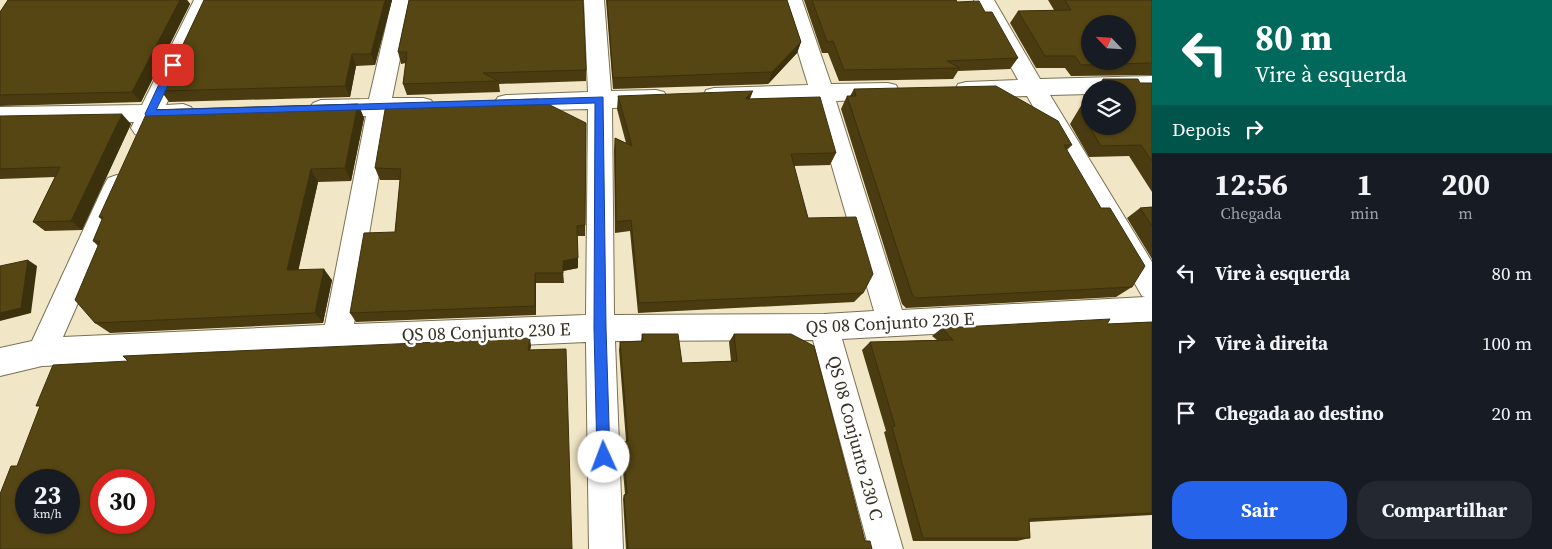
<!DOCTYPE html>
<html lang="pt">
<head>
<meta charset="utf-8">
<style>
	:root { --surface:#171b24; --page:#242831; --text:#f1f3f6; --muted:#9ea1a6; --accent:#2563eb }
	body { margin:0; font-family:"Source Serif 4",serif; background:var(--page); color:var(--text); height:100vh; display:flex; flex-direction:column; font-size:19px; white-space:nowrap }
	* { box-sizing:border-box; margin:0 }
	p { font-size:16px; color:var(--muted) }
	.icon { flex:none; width:28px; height:28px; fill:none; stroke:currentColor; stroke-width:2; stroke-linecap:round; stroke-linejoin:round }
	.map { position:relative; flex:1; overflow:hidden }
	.sheet { display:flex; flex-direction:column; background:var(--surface); width:400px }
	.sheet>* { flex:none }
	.banner { background:#00695c; color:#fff; overflow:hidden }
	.needle { width:32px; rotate:295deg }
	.buttons { position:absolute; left:1081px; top:15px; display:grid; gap:10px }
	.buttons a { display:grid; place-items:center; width:55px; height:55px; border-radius:50%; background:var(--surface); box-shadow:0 1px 4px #0004; font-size:25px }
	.speed { position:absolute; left:15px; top:469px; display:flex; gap:10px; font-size:25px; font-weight:700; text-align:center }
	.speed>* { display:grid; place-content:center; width:65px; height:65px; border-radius:50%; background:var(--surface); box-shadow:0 1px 4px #0004; line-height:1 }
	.speed small { font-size:12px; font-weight:400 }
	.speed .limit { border:8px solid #d22; background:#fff; color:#111 }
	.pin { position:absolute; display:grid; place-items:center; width:42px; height:42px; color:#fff; margin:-21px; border-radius:10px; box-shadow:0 2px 8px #0006 }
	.me { position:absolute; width:55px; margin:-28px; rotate:358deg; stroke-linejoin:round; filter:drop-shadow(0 0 4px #0008) }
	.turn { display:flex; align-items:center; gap:18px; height:105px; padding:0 20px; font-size:22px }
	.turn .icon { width:65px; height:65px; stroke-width:2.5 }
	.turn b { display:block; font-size:35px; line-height:42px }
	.then { display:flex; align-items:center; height:48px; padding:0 20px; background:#0003; gap:10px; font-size:19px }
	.eta { display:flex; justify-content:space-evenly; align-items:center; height:85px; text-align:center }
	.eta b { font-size:30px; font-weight:700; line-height:35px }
	.cta { display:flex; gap:10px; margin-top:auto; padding:10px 20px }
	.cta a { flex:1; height:58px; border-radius:20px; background:var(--accent); color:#fff; font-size:20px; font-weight:700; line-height:58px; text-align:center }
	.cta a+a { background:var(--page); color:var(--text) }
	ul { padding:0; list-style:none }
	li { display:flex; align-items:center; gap:15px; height:70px; padding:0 20px }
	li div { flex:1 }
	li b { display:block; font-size:19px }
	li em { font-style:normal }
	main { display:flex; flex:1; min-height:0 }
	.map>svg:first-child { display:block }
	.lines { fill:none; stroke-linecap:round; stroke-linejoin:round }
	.street-casing { stroke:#7a7053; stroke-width:2 }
	.street { fill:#fff; fill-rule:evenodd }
	.wall { fill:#4a3c10 }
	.shaded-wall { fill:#3c310d }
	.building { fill:#564613; stroke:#3c310d; fill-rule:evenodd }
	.route { fill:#2563eb; stroke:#184099 }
	.labels { text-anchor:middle; stroke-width:5; stroke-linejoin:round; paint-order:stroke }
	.street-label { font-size:18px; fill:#363225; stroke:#fff }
</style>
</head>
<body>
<main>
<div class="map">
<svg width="1152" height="549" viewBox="0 0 1152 549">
	<rect width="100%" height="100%" fill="#f1e6c6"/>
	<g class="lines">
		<defs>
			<g id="street">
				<path d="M194 0H214L166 105 183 104 191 107 195 113 191 119 183 122H158L151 134 143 137 135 134 131 128 134 122 0 125V107L142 105Z"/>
				<path d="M392 0H412L392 98H423L431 100 435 106 431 112 423 114 389 115 354 324 586 315 588 109 506 111 498 109 494 103 498 97 506 95 588 92 584 0H604L611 91 656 90 664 92 668 98 664 104 656 106 612 108 614 315 824 314 874 311 813 101 714 104 706 102 703 96 706 90 714 88 808 85 782 0H802L831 84 888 83 896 85 899 91 896 97 888 99 836 101 902 310 1145 297 1142 296 1027 96 966 98 958 96 955 90 958 84 966 82 1018 80 974 0H994L1040 79 1152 76V92L1128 93V89H1090V94L1050 95 1152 262V322L842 339 903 549H869L813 340 615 341 623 549H589L586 342 42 366 0 376V348L32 341 104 185 108 178 117 175 126 178 130 185 63 337 325 325 366 116 321 118 313 115 309 109 313 103 321 100 369 99Z"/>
			</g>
		</defs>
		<use href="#street" class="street-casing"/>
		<use href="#street" class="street"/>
	</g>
	<g class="wall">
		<path d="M8 0H187L190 4 141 102 0 106V12Z"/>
		<path d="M392 0 375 65 356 66 350 97 169 102 161 91Z"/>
		<path d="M409 0 586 70V81L499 84 500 92 407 95 403 84 406 63 401 64 398 52Z"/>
		<path d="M606 0H787L801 42 797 53 768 84 613 89Z"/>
		<path d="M804 0H956L957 2 985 12 1018 58 1010 69 958 71 953 79 839 81 828 53H822Z"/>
		<path d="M1048 0H1152V75L1071 76 1065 68H1036L1010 23 1018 11 1054 10Z"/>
		<path d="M1103 79 1140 83H1152V192L1129 156 1089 157 1070 124 1085 99 1083 96 1090 89V126L1128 89H1090L1094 85 1098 84Z"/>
		<path d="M854 89 1072 145 1067 150 1132 287 1116 297 906 308 902 304 841 109 847 96H850Z"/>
		<path d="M618 96 750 99 836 153 830 165 794 166 808 218 863 293 854 302 638 313 630 231 615 233 614 150 615 138 626 143 617 109Z"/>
		<path d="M358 104 364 118 351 181 318 182 298 270 332 280 323 323 110 333 95 323 98 246 93 241 102 220 99 217Z"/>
		<path d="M0 116 131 124 82 230 45 231 33 222 55 177 0 179Z"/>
		<path d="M586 123 585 236H577L578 268 563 271 564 283H536V315L356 322 350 313 395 232 400 180H380L375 168Z"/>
		<path d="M1152 207V259L1127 218 1140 208Z"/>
		<path d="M1152 322V515L1029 522 1030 538 1017 541H913L884 432 886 431 862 350 870 342 937 340 932 336 942 328 1107 324Z"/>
		<path d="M642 334 682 363 731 361 729 342 734 334 865 541 872 549H626L623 499 624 495 625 494 621 448 623 442 626 441 619 350 620 342 641 341Z"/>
	</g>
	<g class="shaded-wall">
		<path d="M180 0H187L190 4 141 102 132 92Z"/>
		<path d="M385 0H392L375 65 371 54Z"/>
		<path d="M801 42 797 53 768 84 772 72Z"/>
		<path d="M352 54 356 66 350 97 345 86Z"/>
		<path d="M753 91 748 104 745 99Z"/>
		<path d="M358 104 364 118 351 181 345 168Z"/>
		<path d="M122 114 131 124 82 230 71 221Z"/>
		<path d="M311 169 318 182 296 281 287 270Z"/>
		<path d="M578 258V268L563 271V261Z"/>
		<path d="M28 260 37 266 31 313 0 321V313Z"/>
		<path d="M324 269 332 280 323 323 315 313Z"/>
		<path d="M535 273 536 283V315L535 306Z"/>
		<path d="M530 338 531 346 529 358 528 350Z"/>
	</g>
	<g class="building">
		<path d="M8 0H180L132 92 0 95V12Z"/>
		<path d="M204 0H385L371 54H352L345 86 161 91Z"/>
		<path d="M409 0H583L586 70 483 73 498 81 403 84 407 52H398Z"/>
		<path d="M607 0H787L801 42 772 72 613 78Z"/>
		<path d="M812 0H956L957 2 979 1 985 12H992L1018 58 947 61 960 68 844 70 833 41 827 42Z"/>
		<path d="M1065 0H1152V63L1081 65 1075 56H1045L1018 11 1071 10ZM1090 24H1128V61H1090Z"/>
		<path d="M1103 79H1138L1140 83H1152V161L1141 145 1101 146 1081 113 1090 97V126H1128V89H1095V87L1094 85 1102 84Z"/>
		<path d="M996 86 1058 121 1072 145H1064L1101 208H1110L1145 266 1132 287 916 298 912 294 847 96H856L854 89Z"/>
		<path d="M753 91 745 99 820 97 836 153 791 154 808 218 856 217 873 274 863 293 639 303 631 220 616 222 615 138 632 146 618 96Z"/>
		<path d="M538 99 586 123 585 225 577 226 578 258 563 261V273H535V306L350 313 364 233 395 232 401 169 375 168 386 104Z"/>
		<path d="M358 104 345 168 311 169 287 270 324 269 315 313 95 323 75 300 100 241H93L103 217H99L148 110Z"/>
		<path d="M122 114 71 221 33 222 60 167 0 169V116Z"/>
		<path d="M1152 207V226L1140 208Z"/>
		<path d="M28 260 21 308 0 313V266Z"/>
		<path d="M1110 319 1107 324 1152 322V513L1029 519 1030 538H923L892 427 895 426 870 342 953 340 942 328Z"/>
		<path d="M642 334H678L682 363 737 361 734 334H791L814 346 865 541H870L872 549H628L624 495 627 494 623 442 628 441 620 342 643 341Z"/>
		<path d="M530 338 528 350 566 349 572 549H0V494L11 466H17L40 406H36L53 365 128 361 123 356ZM26 480H69V522H26ZM101 480H144V522H101Z"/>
	</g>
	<path class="route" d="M173 62 178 65 156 110 603 97 606 328 610 457 608 462 604 464 599 462 597 457 594 328 595 103 146 116 145 114 168 65Z"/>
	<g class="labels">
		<g class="street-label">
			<text transform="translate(890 323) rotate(-3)" y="6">QS 08 Conjunto 230 E</text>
			<text transform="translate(486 332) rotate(-2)" y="6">QS 08 Conjunto 230 E</text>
			<text transform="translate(855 438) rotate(75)" y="6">QS 08 Conjunto 230 C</text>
		</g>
	</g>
</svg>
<div class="buttons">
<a><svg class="needle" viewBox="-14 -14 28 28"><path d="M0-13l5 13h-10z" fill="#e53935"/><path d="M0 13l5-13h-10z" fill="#9ea1a6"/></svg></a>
<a><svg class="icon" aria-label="layers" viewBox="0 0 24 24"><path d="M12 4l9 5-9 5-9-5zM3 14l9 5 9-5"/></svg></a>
</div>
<div class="speed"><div>23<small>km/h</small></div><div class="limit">30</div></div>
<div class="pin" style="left:173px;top:65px;background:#d93025"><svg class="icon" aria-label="arrive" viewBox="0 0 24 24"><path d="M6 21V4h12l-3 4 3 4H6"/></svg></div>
<svg class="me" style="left:604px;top:457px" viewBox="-20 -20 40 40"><circle r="19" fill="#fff"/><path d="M0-13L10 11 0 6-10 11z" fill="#2563eb"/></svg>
</div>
<section class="sheet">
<div class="banner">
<div class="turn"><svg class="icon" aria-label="left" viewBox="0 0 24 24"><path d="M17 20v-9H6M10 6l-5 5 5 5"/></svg><div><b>80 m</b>Vire à esquerda</div></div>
<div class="then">Depois<svg class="icon" aria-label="right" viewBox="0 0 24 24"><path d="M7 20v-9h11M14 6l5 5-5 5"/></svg></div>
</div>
<div class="eta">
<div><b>12:56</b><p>Chegada</p></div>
<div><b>1</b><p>min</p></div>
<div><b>200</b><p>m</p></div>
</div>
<ul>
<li><svg class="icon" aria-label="left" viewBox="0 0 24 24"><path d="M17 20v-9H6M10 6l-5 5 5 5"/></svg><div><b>Vire à esquerda</b></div><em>80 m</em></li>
<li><svg class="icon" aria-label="right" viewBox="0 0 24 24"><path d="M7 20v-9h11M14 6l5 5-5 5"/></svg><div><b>Vire à direita</b></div><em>100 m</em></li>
<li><svg class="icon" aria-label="arrive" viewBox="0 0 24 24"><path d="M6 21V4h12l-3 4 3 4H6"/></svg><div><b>Chegada ao destino</b></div><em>20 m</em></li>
</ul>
<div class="cta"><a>Sair</a><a>Compartilhar</a></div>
</section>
</main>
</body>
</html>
